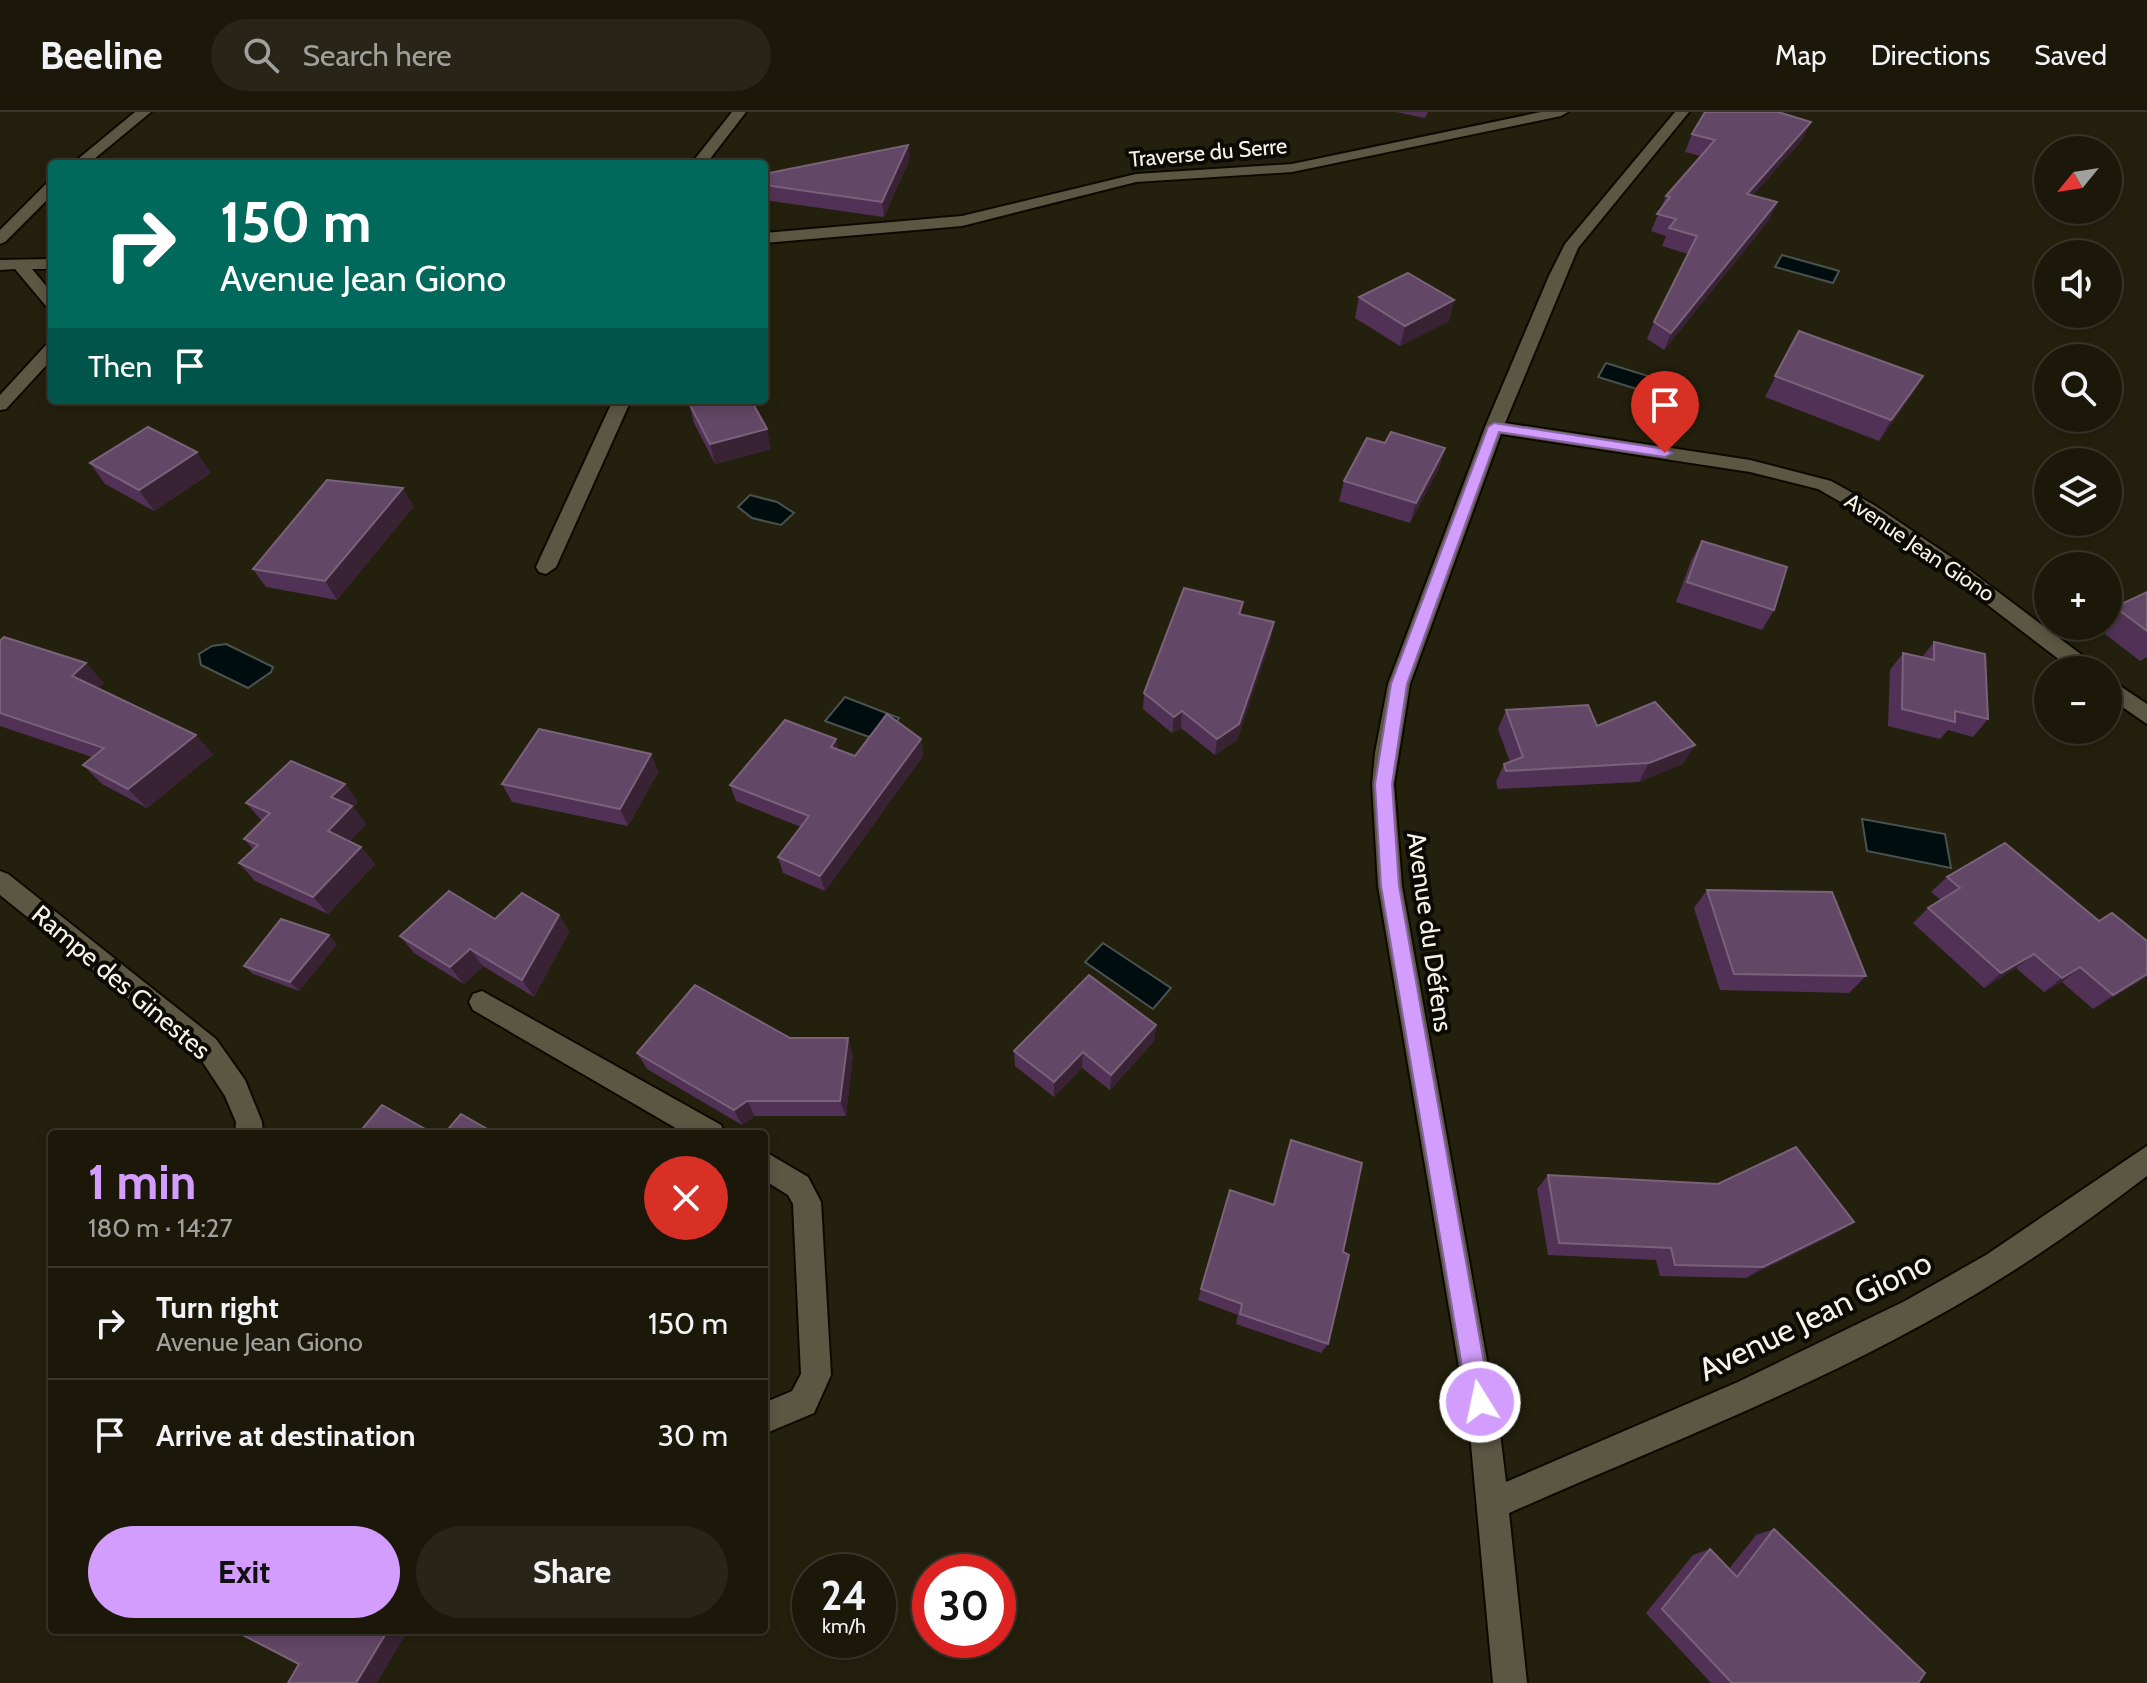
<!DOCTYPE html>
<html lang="en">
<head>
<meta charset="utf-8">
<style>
	:root { --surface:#1b180a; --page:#282518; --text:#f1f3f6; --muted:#a0a09c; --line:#39372b; --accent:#d29dfd }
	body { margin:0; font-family:Cabin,sans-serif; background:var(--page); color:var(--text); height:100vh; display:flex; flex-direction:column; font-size:30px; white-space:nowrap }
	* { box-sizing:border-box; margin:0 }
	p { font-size:26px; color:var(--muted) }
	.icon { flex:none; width:44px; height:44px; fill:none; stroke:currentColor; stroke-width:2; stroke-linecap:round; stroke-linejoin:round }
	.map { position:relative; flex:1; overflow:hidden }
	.sheet { position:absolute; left:48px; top:1018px; width:720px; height:504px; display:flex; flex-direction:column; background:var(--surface); border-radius:8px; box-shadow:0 4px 12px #0003,0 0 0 2px var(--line) }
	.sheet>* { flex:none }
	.guide { position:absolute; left:48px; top:48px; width:720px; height:244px; border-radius:8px; box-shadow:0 4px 12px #0003,0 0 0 2px var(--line); background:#00695c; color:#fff; overflow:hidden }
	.needle { width:52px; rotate:240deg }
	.tools { position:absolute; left:2034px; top:24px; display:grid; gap:16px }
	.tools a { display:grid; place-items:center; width:88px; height:88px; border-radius:50%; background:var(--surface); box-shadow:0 4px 12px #0003,0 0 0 2px var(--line); font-size:40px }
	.speed { position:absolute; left:792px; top:1442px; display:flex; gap:16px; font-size:40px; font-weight:700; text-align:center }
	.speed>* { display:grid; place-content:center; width:104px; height:104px; border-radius:50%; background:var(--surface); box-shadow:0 4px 12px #0003,0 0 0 2px var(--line); line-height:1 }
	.speed small { font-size:20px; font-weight:400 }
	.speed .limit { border:12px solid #d22; background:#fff; color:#111 }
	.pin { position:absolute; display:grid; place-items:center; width:68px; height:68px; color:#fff; margin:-82px -34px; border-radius:50% 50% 50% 0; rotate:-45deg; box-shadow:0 0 8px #0007 }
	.pin .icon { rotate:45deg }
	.me { position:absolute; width:88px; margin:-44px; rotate:350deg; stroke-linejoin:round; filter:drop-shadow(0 0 6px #0008) }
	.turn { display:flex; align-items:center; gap:28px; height:168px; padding:0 40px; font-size:36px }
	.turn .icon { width:104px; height:104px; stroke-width:2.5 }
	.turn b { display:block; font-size:56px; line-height:68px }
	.then { display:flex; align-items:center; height:76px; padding:0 40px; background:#0003; gap:16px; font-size:30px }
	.round { display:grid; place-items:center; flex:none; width:84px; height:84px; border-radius:42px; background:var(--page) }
	.headline { display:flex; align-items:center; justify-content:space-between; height:136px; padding:0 40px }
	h1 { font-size:48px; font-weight:700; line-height:60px; color:var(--accent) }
	.action { display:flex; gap:16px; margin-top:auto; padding:16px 40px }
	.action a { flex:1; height:92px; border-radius:48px; background:var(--accent); color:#111; font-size:32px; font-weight:700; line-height:92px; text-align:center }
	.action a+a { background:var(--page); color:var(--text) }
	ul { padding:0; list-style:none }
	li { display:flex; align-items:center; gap:24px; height:112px; padding:0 40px; border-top:2px solid var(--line) }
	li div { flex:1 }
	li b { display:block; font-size:30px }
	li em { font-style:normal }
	header { display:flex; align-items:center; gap:48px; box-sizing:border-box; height:112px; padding:0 40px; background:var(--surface); border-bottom:2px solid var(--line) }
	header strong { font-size:38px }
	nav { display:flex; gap:44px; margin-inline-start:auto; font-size:28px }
	.search { width:560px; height:72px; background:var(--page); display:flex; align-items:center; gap:20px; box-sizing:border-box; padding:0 28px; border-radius:44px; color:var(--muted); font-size:30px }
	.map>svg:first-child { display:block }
	.water { fill:#000d0e; stroke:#4a524f; stroke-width:2 }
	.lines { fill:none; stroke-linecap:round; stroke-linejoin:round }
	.street-casing { stroke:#0d0900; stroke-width:4 }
	.street { fill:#5c5743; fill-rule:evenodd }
	.wall { fill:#513256 }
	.shaded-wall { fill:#382233 }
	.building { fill:#634766; stroke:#7a627a; stroke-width:2 }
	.route { fill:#d29dfd; stroke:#8866a4; stroke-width:2 }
	.labels { text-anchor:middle; stroke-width:8; stroke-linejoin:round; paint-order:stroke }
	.far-street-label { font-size:22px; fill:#f6f4e8; stroke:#0b0a04 }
	.street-label { font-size:26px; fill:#f6f4e8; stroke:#0b0a04 }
	.near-street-label { font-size:32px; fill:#f6f4e8; stroke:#0b0a04 }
</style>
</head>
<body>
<header>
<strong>Beeline</strong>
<div class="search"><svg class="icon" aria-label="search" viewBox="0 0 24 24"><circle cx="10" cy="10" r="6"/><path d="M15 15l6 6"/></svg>Search here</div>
<nav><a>Map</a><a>Directions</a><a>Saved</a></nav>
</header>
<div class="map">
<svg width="2147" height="1571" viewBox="0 0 2147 1571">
	<rect width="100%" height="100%" fill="#24200e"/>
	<g class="water">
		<path d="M1782 143 1839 159 1833 171 1775 155Z"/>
		<path d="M1606 251 1661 268 1653 282 1598 265Z"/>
		<path d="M750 383 777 390 794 401 781 413 752 406 738 395Z"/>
		<path d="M226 532 273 555 271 560 248 576 201 553 199 542 212 534Z"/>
		<path d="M845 585 899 606 883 630 825 609Z"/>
		<path d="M1862 707 1945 722 1951 756 1867 739Z"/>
		<path d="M1103 831 1171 876 1153 897 1085 850Z"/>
	</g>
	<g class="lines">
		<defs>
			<g id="street">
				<path d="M135 0H151L88 52H72Z"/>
				<path d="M732 0H746L706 52H691Z"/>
				<path d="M1541 0H1568L1561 4 1292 60 1136 70 962 114 764 131V121L962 104 1136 62 1292 52Z"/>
				<path d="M1675 0H1689L1578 136 1505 311 1750 348 1831 369 1874 393 1960 451 2095 553 2099 558H2073L1946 461 1860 401 1818 377 1750 360 1501 322 1410 572 1394 672 1402 774 1500 1321 1506 1370 1738 1270 1905 1189 1986 1143 2147 1034V1064C2102 1098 2056 1132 2008 1162 1853 1261 1677 1327 1509 1401L1527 1571H1493L1470 1321 1378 774 1372 672 1375 641 1388 572 1485 315 1549 164 1565 132Z"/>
				<path d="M52 70V83L5 130 0 132V118L47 71Z"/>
				<path d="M52 147V157H32L52 181V196L46 194 15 157 0 158V148Z"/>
				<path d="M52 232V247L6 297 0 298V283L46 233Z"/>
				<path d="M613 288H631L556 455 546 462 539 460 536 455Z"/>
				<path d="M2108 566 2147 592V612L2108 585Z"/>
				<path d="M0 759 8 762 216 927 245 968 262 1010 263 1022H235L236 1010 225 984 198 943 0 783Z"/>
				<path d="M482 879 721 1013 725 1022H686L473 898 469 890 473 882Z"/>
				<path d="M764 1039 808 1065 821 1090 831 1263 814 1301 764 1322V1291L792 1279 801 1262 793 1092 788 1083 764 1068Z"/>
			</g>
		</defs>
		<use href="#street" class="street-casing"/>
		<use href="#street" class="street"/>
	</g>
	<g class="wall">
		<path d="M1396 0H1428L1425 6Z"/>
		<path d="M1692 22 1803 27 1753 83 1777 90 1769 108 1664 238 1647 227 1654 210 1688 142 1662 134 1666 124 1651 119 1666 84 1701 44 1685 40Z"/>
		<path d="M908 33 909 48 884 105 764 88V62Z"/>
		<path d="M1359 185 1454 188 1449 209 1400 234 1355 206Z"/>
		<path d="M1799 219 1923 264 1910 285 1879 329 1765 285Z"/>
		<path d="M689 291 771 337 715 352 694 311Z"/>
		<path d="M1385 331 1445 336 1439 356 1410 411 1339 389 1344 369Z"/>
		<path d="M90 351 211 361 154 399 105 372Z"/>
		<path d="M403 376 413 395 337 488 266 475 253 457Z"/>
		<path d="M1702 429 1774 498 1762 518 1676 490 1691 449Z"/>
		<path d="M2147 480V545L2140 549 2096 515 2108 514V502L2115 495Z"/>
		<path d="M1243 490 1241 502 1271 527 1237 628 1215 643 1181 616 1172 621 1143 597 1144 581Z"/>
		<path d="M0 529 104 571 98 576 213 642 147 696 102 672 83 653 92 645 0 614Z"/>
		<path d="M1934 530 1988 607 1973 625 1948 618 1940 627 1888 614 1890 558 1903 541 1922 545Z"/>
		<path d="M1506 598 1597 614 1684 651 1639 670 1498 677 1496 670 1504 652 1510 650 1498 617Z"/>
		<path d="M921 627 923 644 825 779 783 761 778 745 801 715 736 689 730 673 839 638 855 644Z"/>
		<path d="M651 642 658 660 628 714 512 690 502 672Z"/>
		<path d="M345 672 358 690 353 695 366 712 350 729 361 735 375 752 328 802 255 769 239 751 253 737 244 727 262 709 246 691Z"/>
		<path d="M1947 765 2147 865 2093 897 2062 870 2044 880 2016 856 1984 876 1913 811 1928 796 1941 788 1931 780Z"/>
		<path d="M1707 778 1866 864 1849 881 1720 878 1694 796Z"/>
		<path d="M559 803 569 820 534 885 483 854 464 872 414 841 400 824 495 807Z"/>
		<path d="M337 832 299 879 253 862 244 854Z"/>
		<path d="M1156 913 1154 929 1110 978 1082 956 1054 985 1015 954 1014 939Z"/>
		<path d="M790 926 853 942 846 1004H755L742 1013 647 957 637 941Z"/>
		<path d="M1291 1028 1343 1140 1328 1232 1321 1241 1236 1212 1238 1203 1198 1188 1201 1177 1273 1092 1286 1042Z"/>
		<path d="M1548 1063 1854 1110 1835 1122 1746 1166 1660 1164 1656 1148 1548 1143 1537 1077Z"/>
		<path d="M1774 1417 1918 1571H1711L1646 1501 1693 1443 1710 1437 1729 1457 1756 1423Z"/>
	</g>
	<g class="shaded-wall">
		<path d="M1811 10 1803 27 1739 99 1747 82Z"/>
		<path d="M908 33 909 48 884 105 882 90Z"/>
		<path d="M1777 90 1769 108 1664 238 1671 221Z"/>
		<path d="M1454 188 1449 209 1400 234 1405 214Z"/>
		<path d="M1923 264 1910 285 1879 329 1891 308Z"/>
		<path d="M767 317 771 337 715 352 710 332Z"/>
		<path d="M1445 336 1439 356 1410 411 1416 391Z"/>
		<path d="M197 340 211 361 154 399 139 378Z"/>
		<path d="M403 376 413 395 337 488 325 469Z"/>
		<path d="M1274 510 1271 527 1237 628 1215 643 1217 627Z"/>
		<path d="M86 551 104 571 90 584 72 564Z"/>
		<path d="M1182 599 1181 616 1172 621 1174 605Z"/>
		<path d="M196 623 213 642 147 696 128 677Z"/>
		<path d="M836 627 840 644 831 635Z"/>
		<path d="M921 627 923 644 825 779 820 764Z"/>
		<path d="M1695 633 1684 651 1639 670 1649 651Z"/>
		<path d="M651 642 658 660 628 714 620 697Z"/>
		<path d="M345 672 358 690 353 695 366 712 343 737 328 719 331 685Z"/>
		<path d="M361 735 375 752 328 802 313 785Z"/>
		<path d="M559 803 569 820 534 885 522 868Z"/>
		<path d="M329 823 337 832 299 879 290 870Z"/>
		<path d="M470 837 483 854 464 872 450 855Z"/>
		<path d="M2034 842 2016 856 1984 876 2001 861Z"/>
		<path d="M2080 855 2062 870 2044 880 2062 866Z"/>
		<path d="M2147 862V865L2093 897 2113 883Z"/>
		<path d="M1156 913 1154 929 1110 978 1111 963Z"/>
		<path d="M848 926 853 942 846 1004 840 989Z"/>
		<path d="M1083 940 1082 956 1054 985V970Z"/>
		<path d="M747 989 755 1004 742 1013 734 998Z"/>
		<path d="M1854 1110 1835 1122 1746 1166 1763 1155Z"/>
		<path d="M388 1518H408L377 1571H356Z"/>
	</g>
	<g class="building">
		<path d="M1705 0H1778L1811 10 1747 82 1777 90 1671 221 1654 210 1697 124 1669 116 1676 107 1657 102 1670 85 1666 84 1715 28 1692 22Z"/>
		<path d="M908 33 882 90 764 73V62Z"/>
		<path d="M1408 161 1454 188 1405 214 1359 185Z"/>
		<path d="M1799 219 1923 264 1891 308 1775 264Z"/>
		<path d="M701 288H751L767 317 710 332 689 291Z"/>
		<path d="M148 315 197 340 139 378 90 351Z"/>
		<path d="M1391 320 1445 336 1416 391 1344 369 1367 326 1385 331Z"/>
		<path d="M327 368 403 376 325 469 253 457Z"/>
		<path d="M1702 429 1787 455 1774 498 1687 470Z"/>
		<path d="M1184 476 1243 490 1239 502 1274 510 1239 612 1217 627 1182 599 1174 605 1144 581Z"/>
		<path d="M2147 480V519L2115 495Z"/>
		<path d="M4 525 86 551 72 564 196 623 128 677 83 653 104 636 0 601V529Z"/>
		<path d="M1934 530 1985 542 1988 607 1955 599V610L1902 597 1903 541 1934 548Z"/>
		<path d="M1655 590 1695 633 1649 651 1506 659 1504 652 1523 645 1506 598 1588 593 1597 614Z"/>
		<path d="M887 602 921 627 820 764 778 745 809 704 730 673 785 608 836 627 831 635 855 644Z"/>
		<path d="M539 617 651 642 620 697 502 672Z"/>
		<path d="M291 649 345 672 331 685 352 694 328 719 361 735 313 785 239 751 258 733 244 727 270 701 246 691Z"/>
		<path d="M2005 731 2099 809 2112 801 2147 829V862L2113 883 2080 855 2062 866 2034 842 2001 861 1928 796 1960 776 1947 765Z"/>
		<path d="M1707 778 1832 780 1866 864 1734 862Z"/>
		<path d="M449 779 495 807 522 781 559 803 522 868 470 837 450 855 400 824Z"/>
		<path d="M281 807 329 823 290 870 244 854Z"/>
		<path d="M1089 863 1156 913 1111 963 1083 940 1054 970 1014 939Z"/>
		<path d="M695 873 790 926H848L840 989H747L734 998 637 941Z"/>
		<path d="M382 993 434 1022H358Z"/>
		<path d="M461 1002 496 1022H444Z"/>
		<path d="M1291 1028 1362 1051 1343 1140 1349 1143 1328 1232 1240 1202 1242 1192 1201 1177 1230 1078 1274 1093Z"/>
		<path d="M1796 1035 1854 1110 1763 1155 1675 1153 1671 1136 1559 1131 1548 1063 1718 1072Z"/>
		<path d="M1774 1417 1925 1561 1918 1571H1732L1662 1497 1710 1437 1737 1465Z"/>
		<path d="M233 1518H388L356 1571H288L299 1552Z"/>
	</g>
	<path class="route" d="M1494 311 1665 337 1672 341 1665 345 1499 320 1407 572 1392 672 1399 774 1491 1290 1488 1298 1480 1301 1471 1298 1468 1290 1381 774 1375 672 1391 572 1488 315Z"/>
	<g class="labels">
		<g class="far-street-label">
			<text transform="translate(1208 40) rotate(-5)" y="8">Traverse du Serre</text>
			<text transform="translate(1920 435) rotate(34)" y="8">Avenue Jean Giono</text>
		</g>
		<g class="street-label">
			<text transform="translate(1430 820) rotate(82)" y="9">Avenue du Défens</text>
			<text transform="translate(121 870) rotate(40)" y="9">Rampe des Ginestes</text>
		</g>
		<g class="near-street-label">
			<text transform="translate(1815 1204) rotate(-26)" y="11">Avenue Jean Giono</text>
		</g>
	</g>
</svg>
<div class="tools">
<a><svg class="needle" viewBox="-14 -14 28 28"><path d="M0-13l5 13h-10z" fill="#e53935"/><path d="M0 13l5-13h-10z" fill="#a0a09c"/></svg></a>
<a><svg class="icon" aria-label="sound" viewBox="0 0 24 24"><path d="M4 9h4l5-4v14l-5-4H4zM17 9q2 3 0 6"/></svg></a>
<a><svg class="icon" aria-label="search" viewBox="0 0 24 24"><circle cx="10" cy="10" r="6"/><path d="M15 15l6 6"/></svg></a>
<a><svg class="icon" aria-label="layers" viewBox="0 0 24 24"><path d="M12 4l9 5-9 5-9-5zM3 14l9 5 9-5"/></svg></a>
<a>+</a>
<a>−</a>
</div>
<div class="speed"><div>24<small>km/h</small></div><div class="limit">30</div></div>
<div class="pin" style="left:1665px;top:341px;background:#d93025"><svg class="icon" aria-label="arrive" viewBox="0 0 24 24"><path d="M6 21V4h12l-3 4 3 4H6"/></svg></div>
<svg class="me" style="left:1480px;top:1290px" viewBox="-20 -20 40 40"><circle r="17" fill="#d29dfd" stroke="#fff" stroke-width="3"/><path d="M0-11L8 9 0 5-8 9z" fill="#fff"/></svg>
<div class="guide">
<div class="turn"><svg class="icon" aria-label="right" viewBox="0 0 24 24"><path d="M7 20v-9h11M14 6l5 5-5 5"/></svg><div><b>150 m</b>Avenue Jean Giono</div></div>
<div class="then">Then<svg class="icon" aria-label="arrive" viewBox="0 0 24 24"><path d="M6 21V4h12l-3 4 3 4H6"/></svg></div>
</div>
<section class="sheet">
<div class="headline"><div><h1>1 min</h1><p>180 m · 14:27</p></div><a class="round" style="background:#d93025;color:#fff"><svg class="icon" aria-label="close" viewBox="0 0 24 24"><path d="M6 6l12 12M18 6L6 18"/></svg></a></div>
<ul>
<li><svg class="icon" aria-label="right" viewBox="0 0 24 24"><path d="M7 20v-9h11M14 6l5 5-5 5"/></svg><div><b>Turn right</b><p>Avenue Jean Giono</p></div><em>150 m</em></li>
<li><svg class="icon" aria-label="arrive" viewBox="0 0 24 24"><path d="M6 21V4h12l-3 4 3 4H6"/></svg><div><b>Arrive at destination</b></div><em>30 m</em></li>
</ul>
<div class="action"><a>Exit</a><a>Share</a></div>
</section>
</div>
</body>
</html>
